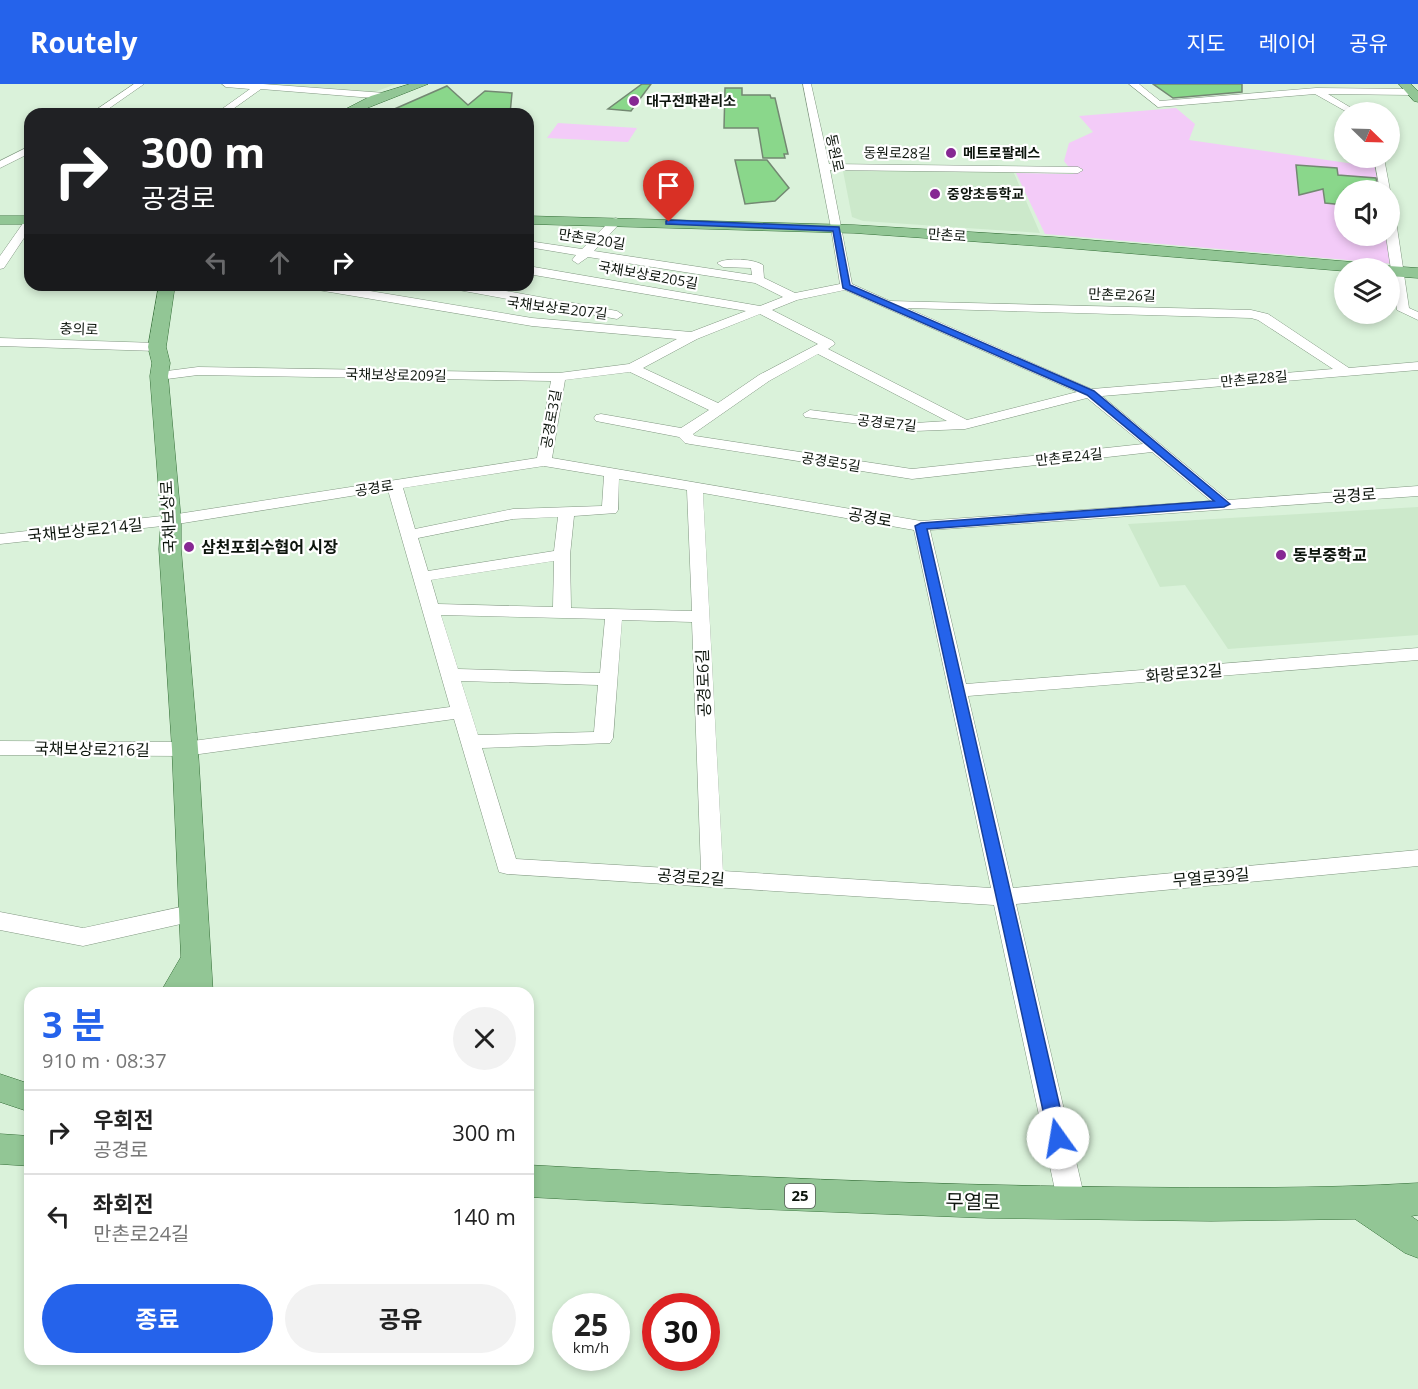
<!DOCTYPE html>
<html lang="ko">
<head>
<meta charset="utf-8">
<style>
	:root { --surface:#fff; --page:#f2f2f2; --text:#222; --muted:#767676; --line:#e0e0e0; --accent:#2563eb }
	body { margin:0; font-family:"Open Sans","Noto Sans KR",sans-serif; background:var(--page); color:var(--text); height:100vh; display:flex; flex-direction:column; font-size:22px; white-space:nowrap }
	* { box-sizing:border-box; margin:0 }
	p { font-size:20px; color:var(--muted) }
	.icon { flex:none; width:33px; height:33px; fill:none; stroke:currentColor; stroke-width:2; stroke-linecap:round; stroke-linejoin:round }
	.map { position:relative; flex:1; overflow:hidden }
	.details { position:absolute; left:24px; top:903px; width:510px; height:378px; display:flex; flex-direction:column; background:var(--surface); border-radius:18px; box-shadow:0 3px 9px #0003 }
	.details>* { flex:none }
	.hud { position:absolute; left:24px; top:24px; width:510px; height:183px; border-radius:18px; box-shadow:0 3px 9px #0003; background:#202124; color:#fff; overflow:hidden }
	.needle { width:39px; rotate:113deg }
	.fabs { position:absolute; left:1334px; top:18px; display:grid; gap:12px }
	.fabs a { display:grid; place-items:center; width:66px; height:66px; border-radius:50%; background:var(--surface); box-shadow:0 3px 9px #0003; font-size:30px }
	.speed { position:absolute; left:552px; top:1209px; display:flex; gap:12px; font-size:30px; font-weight:700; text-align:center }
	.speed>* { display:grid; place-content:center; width:78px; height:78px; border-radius:50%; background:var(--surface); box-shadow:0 3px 9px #0003; line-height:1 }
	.speed small { font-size:15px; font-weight:400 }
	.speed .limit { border:9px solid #d22; background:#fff; color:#111 }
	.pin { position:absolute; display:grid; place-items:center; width:51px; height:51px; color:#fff; margin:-62px -26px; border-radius:50% 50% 50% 0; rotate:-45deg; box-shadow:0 0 6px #0007 }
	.pin .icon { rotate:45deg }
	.me { position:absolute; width:66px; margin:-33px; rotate:347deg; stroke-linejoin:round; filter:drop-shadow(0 0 4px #0008) }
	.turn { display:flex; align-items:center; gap:21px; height:126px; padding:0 18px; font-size:27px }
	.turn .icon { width:78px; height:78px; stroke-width:2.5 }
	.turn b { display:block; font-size:42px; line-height:51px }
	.lanes { display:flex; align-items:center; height:57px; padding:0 18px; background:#0003; justify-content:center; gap:30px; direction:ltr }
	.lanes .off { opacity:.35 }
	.round { display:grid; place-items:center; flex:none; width:63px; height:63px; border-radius:32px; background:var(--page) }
	.headline { display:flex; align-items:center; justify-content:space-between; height:102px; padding:0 18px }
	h1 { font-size:36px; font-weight:700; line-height:45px; color:var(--accent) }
	.button { display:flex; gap:12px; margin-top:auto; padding:12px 18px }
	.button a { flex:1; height:69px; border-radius:36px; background:var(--accent); color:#fff; font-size:24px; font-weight:700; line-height:69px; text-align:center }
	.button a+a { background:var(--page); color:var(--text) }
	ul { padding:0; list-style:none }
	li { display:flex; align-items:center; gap:18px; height:84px; padding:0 18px; border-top:2px solid var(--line) }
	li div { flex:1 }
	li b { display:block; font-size:22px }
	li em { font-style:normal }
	header { display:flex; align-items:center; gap:36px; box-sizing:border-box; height:84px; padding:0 30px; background:var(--accent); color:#fff }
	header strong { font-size:28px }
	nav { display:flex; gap:33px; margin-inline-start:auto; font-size:21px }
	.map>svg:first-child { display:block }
	.built { fill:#cce9cb }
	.green { fill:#f3cbf8 }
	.building { fill:#8ad78b; stroke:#738872; stroke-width:1.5 }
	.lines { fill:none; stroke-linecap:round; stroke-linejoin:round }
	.minor-casing { stroke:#819781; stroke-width:1 }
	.major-casing { stroke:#356f38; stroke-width:1 }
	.minor { fill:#fff; fill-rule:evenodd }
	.major { fill:#92c695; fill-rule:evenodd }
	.route { fill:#2563eb; stroke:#184099; stroke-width:1.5 }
	.poi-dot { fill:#862893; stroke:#fff; stroke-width:2 }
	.labels { text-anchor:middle; stroke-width:4.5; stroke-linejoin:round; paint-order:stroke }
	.far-poi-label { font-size:14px; font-weight:bold; fill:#0d150d; stroke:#fff; text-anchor:start }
	.far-street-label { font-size:14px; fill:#0d150d; stroke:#fff }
	.shield { fill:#fff; stroke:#565b56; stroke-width:1.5 }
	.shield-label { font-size:15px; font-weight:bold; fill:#0d150d }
	.street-label { font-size:16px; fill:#0d150d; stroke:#fff }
	.poi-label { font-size:16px; font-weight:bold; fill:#0d150d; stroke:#fff; text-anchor:start }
	.near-street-label { font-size:20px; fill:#0d150d; stroke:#fff }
</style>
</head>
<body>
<header>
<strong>Routely</strong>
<nav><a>지도</a><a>레이어</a><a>공유</a></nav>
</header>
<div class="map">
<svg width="1418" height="1305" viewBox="0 0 1418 1305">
	<rect width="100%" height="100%" fill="#daf2da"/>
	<g class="built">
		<path d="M250 0H396L372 9Z"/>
		<path d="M843 87H1013L1040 149 863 137 852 133Z"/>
		<path d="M1418 423V551L1228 565 1185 501 1160 503 1128 440Z"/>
	</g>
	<g class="green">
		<path d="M1176 24 1195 40 1189 56 1375 83 1380 106H1344V152H1388L1394 180 1045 150 1016 89 1074 90 1064 77 1069 59 1093 48 1079 32Z"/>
		<path d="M558 39 637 44 628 58 547 54Z"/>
	</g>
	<g class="building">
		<path d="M642 0H651L631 27 608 25Z"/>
		<path d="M1153 0H1242V8L1173 14Z"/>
		<path d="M447 2 468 21 485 7 512 9 510 30H383Z"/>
		<path d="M725 4H742V11H770L771 14H775L788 70H784L785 74H763L758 44H724Z"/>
		<path d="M735 76H767L789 104 775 117 745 120Z"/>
		<path d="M1296 81 1337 84 1338 91 1376 94 1378 106H1344V121L1325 119 1323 105 1299 111Z"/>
	</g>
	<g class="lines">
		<defs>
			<g id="minor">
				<path d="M134 0H144L101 30H90Z"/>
				<path d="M222 0H263L385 9 390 12 385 15 261 5 226 30H215L250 5 226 3Z"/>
				<path d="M803 0H811L829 80 1078 83 1083 86 1078 89 830 86 852 200 890 217 1251 226 1268 230 1349 284 1418 278V286L1102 312 1228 416 1418 402V412L930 446 966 600 1418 564V576L968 612 1013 804 1418 766V782L1016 820 1086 1120 1082 1129 1072 1133 1062 1129 1058 1120 994 821 507 790 499 788 454 635 185 672 0 671V657L185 658 450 623 388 406 171 441 0 460V450L171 431 537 374 551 297 198 291 159 296 152 292 159 288 198 283 559 289 629 280 677 255 532 242 312 205 306 201H334L532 234 691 248 746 227 528 190V182L760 222 783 213 755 199 588 173 578 180 572 176 576 171 528 163V157L582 165 612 135 616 134 622 137 594 167 752 191 751 184 723 183 717 179C726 173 755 175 763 181L764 194 795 209 840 200 831 144ZM845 206 1077 308 967 336 828 265 835 260 833 257 772 226 797 216ZM907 224 1251 234 1258 236 1333 285 1092 305ZM760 230 818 260 759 291 718 319 643 284 697 255ZM818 270 947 337 915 339 810 326 803 330 805 333 915 347 965 345 1087 314 1143 360 912 385 695 352 693 350 769 297ZM630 288 709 326 681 344 601 330 596 331 594 334 596 337 679 353 685 359 690 360 912 395 1152 368 1211 417 921 437 552 374 565 296ZM544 382 604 392 602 422 513 425 415 445 403 404ZM619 395 687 406 692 527 571 524 570 471 574 432 616 429 618 426ZM703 409 914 446 991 804 723 787ZM558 433 554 467 428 487 418 454 513 435ZM554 477 553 523 438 520 431 496ZM441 531 605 535 600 589 458 585ZM622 536 692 538 701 786 516 775 482 664 610 659 613 654ZM461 597 598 601 594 648 478 651Z"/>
				<path d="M1129 0H1139L1160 17 1316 4 1412 5 1417 8 1412 11 1328 10 1358 28H1347L1315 10 1158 23Z"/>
				<path d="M40 25 49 30H37V26Z"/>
				<path d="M30 62V69L0 84V77Z"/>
				<path d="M1374 74H1384L1390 106 1389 108 1380 106Z"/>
				<path d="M1389 127 1395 130 1409 224 1418 228V236L1397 226 1386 152H1389Z"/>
				<path d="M30 134V145L4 184 0 185V172L26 135Z"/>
				<path d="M447 201H473L617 227 623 231 617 235 453 205Z"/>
				<path d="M0 254 157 259 164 263 157 267 0 262Z"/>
				<path d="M195 820 203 823 206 829 203 835 83 862 0 846V828L83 844Z"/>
			</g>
			<g id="major">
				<path d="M410 0H428L352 30H336L371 12Z"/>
				<path d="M1399 0H1411L1418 7V18L1414 17Z"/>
				<rect x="0" y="132" width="30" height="8"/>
				<path d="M528 132 854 141 1053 153 1365 179 1373 184H1344V187L1053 163 854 149 528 140Z"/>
				<path d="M1389 182 1418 184V194L1389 192V184H1383Z"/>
				<path d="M159 201H175L166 263 170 279 168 292 181 436V465L198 665 213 909H160L181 873 172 665 159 465 161 436 150 292 152 279 148 263Z"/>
				<path d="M0 990 30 1000V1028L0 1018Z"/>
				<path d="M0 1050 30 1052V1082L0 1080Z"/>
				<path d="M528 1081C723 1092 918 1101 1114 1103 1215 1104 1317 1105 1418 1099V1131L1411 1132 1418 1137V1174L1405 1169 1355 1135 1211 1137 987 1134 758 1125 528 1113Z"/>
			</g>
		</defs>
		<use href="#minor" class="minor-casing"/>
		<use href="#major" class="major-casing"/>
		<use href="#minor" class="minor"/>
		<use href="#major" class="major"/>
	</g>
	<path class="route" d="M669 136 839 143 850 201 1094 307 1230 420 1224 423 927 445 1067 1054 1064 1060 1058 1062 1051 1060 1049 1054 915 442 921 439 1214 417 1087 311 843 204 833 147 666 140V137Z"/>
	<g class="poi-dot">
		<circle cx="634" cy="17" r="6"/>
		<circle cx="951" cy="69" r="6"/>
		<circle cx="935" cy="110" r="6"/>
		<circle cx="189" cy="463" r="6"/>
		<circle cx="1281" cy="471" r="6"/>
	</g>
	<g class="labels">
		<g class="far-poi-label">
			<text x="646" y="22">대구전파관리소</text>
			<text x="963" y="74">메트로팔레스</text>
			<text x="947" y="115">중앙초등학교</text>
		</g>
		<g class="far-street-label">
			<text transform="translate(835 69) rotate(78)" y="5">동원로</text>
			<text transform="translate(897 69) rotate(1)" y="5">동원로28길</text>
			<text transform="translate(947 151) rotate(4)" y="5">만촌로</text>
			<text transform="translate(592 155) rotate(9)" y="5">만촌로20길</text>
			<text transform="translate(648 191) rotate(10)" y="5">국채보상로205길</text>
			<text transform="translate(1122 211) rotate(2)" y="5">만촌로26길</text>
			<text transform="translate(557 224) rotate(7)" y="5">국채보상로207길</text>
			<text transform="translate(79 245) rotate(2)" y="5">충의로</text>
			<text transform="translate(396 291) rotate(1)" y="5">국채보상로209길</text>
			<text transform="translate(1254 295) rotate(-5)" y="5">만촌로28길</text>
			<text transform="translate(551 335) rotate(-80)" y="5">공경로3길</text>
			<text transform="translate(887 339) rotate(6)" y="5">공경로7길</text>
			<text transform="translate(1069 373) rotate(-6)" y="5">만촌로24길</text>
			<text transform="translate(831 378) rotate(9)" y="5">공경로5길</text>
			<text transform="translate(374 404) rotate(-9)" y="5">공경로</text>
		</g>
		<rect class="shield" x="785" y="1100" width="30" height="24" rx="4.5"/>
		<g class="shield-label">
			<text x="800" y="1117">25</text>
		</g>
		<g class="street-label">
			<text transform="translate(1354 411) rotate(-4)" y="6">공경로</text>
			<text transform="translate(168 433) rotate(-93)" y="6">국채보상로</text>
			<text transform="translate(870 433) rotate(10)" y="6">공경로</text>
			<text transform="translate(85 446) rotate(-6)" y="6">국채보상로214길</text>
			<text transform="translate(1184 589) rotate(-5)" y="6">화랑로32길</text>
			<text transform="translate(703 599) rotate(-92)" y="6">공경로6길</text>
			<text transform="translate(92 665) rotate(1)" y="6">국채보상로216길</text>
			<text transform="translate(691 793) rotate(4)" y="6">공경로2길</text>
			<text transform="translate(1211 793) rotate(-5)" y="6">무열로39길</text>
		</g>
		<g class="poi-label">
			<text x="201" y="469">삼천포회수협어 시장</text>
			<text x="1293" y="477">동부중학교</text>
		</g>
		<g class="near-street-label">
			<text transform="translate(973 1118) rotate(1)" y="7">무열로</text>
		</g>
	</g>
</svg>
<div class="fabs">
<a><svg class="needle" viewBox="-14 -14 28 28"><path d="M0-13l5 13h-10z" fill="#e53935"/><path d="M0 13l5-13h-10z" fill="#767676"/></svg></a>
<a><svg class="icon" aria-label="sound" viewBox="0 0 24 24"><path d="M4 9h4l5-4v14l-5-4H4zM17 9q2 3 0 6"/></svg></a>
<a><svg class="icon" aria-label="layers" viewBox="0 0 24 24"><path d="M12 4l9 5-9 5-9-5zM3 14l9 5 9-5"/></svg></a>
</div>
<div class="speed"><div>25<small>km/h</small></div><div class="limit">30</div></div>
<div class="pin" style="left:669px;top:138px;background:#d93025"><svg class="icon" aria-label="arrive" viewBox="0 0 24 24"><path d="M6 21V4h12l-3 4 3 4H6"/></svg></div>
<svg class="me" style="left:1058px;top:1054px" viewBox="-20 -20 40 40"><circle r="19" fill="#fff"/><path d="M0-13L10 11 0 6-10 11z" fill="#2563eb"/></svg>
<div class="hud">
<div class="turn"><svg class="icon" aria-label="right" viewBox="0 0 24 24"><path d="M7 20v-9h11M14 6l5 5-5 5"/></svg><div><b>300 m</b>공경로</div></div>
<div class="lanes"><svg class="icon off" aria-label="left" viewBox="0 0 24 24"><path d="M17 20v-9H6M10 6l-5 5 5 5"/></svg><svg class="icon off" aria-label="ahead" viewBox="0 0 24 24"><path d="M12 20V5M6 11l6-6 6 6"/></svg><svg class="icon" aria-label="right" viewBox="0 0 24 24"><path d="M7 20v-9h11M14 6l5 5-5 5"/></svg></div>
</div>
<section class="details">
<div class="headline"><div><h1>3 분</h1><p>910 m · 08:37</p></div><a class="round"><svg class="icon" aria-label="close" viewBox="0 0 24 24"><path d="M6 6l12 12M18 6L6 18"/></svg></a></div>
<ul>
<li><svg class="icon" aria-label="right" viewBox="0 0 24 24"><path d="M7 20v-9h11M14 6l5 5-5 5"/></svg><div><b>우회전</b><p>공경로</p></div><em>300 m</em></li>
<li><svg class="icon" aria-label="left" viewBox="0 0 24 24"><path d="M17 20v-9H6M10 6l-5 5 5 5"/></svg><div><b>좌회전</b><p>만촌로24길</p></div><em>140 m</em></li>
</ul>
<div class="button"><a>종료</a><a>공유</a></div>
</section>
</div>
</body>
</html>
